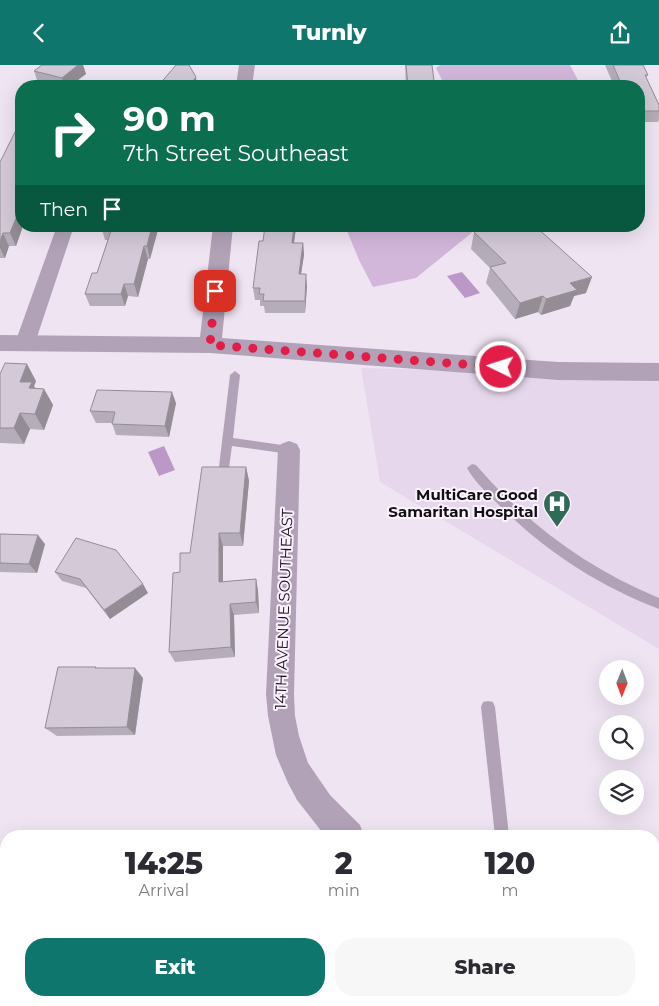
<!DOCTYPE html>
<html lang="en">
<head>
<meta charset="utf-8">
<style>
	:root { --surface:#fff; --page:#f7f7f7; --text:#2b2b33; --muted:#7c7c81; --accent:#0f766e }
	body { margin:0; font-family:Montserrat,sans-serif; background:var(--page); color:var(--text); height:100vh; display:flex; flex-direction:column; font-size:19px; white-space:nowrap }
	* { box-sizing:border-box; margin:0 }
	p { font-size:16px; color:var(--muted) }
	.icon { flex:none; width:28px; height:28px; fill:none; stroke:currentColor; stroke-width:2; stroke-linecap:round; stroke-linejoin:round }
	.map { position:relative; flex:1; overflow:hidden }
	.panel { position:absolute; left:0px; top:765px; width:660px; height:176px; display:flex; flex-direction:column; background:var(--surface); border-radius:20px 20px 0 0; box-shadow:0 5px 20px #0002 }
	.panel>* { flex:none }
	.top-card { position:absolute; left:15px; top:15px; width:630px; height:152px; border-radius:20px; box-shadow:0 5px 20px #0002; background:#0b6e4f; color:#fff; overflow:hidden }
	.needle { width:32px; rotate:181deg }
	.controls { position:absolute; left:599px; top:595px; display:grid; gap:10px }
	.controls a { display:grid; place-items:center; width:45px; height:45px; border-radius:50%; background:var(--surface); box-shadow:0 5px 20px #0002; font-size:25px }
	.pin { position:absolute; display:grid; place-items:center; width:42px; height:42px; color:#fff; margin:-21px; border-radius:10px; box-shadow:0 2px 8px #0006 }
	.me { position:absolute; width:55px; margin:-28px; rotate:274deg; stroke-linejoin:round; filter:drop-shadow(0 0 4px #0008) }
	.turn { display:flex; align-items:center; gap:18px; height:105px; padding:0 25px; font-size:22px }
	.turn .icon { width:65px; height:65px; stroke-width:2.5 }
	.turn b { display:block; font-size:35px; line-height:42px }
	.then { display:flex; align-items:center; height:48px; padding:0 25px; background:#0003; gap:10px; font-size:19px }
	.eta { display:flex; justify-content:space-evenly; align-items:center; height:85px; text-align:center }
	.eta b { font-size:30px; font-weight:800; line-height:35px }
	.action { display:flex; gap:10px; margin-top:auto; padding:10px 25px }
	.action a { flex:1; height:58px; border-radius:20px; background:var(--accent); color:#fff; font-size:20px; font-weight:800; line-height:58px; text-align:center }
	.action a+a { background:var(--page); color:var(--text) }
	header { display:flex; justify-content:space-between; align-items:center; height:65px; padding:0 25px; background:var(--accent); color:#fff; font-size:22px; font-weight:800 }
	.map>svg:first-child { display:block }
	.built { fill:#e7d7ec }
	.green { fill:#d3b7db }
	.water { fill:#bc98c8 }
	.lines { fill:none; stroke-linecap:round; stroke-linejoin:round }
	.service { fill:#b2a2b8; fill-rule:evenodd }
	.minor { fill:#b2a2b8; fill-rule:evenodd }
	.tertiary { fill:#b2a2b8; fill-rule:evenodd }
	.wall { fill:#b5adb9 }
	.shaded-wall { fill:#948d96 }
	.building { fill:#d3c9d7; stroke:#948d96 }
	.route { stroke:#e11d48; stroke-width:9; stroke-dasharray:0 16.2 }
	.labels { text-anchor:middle; stroke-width:4; stroke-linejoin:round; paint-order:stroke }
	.poi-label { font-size:15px; font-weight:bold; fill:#120e13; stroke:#fbf2fe; text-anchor:end }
	.street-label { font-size:15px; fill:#120e13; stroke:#fbf2fe }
</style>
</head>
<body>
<header><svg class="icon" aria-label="back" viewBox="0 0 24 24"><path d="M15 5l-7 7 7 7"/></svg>Turnly<svg class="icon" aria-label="share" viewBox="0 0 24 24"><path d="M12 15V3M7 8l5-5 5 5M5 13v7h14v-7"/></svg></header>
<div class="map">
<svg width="659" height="941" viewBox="0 0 659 941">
	<rect width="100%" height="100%" fill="#efe4f2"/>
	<g class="built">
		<path d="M361 303 659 311V584L380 417Z"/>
		<path d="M654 860H659V941H90V935H654Z"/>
	</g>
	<g class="green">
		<path d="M440 0H570L581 21H445L436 3Z"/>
		<path d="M345 161H480L416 213 373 222 359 195Z"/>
	</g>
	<g class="water">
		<path d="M462 207 480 228 465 233 447 211Z"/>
		<path d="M164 381 175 405 159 411 148 387Z"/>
	</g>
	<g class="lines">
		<g class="service">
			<path d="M235 306 240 310 233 373 289 381 294 385 289 389 232 381 228 410 223 414 218 410 230 310Z"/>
			<path d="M472 399 476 400C527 459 587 503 659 533V544C598 521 542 484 497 438 486 427 474 416 467 403Z"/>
			<path d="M488 636 493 637 495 642 509 771H495L481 642 483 637Z"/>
		</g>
		<g class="minor">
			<path d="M115 16 120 17 122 21H108L110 17Z"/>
			<path d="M57 161H74L35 278 32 283 25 285 18 283 15 278Z"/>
			<path d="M289 376 297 379 300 385 294 629 295 651 299 671 308 698 330 730 360 760 364 771H327L322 767 297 735 288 718 276 690 268 651 266 629 278 385 281 379Z"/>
			<rect x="654" y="824" width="5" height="32"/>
		</g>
		<g class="tertiary">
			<path d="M239 0H255L252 21H236Z"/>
			<path d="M213 161H233L222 273 558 297 659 298V316L558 315 210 288 0 286V270L200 272Z"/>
		</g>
	</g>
	<g class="wall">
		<path d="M42 0H83L86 9 70 21H50L38 18 34 6Z"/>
		<path d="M405 0H432L434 16 445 21H406Z"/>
		<path d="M605 0H643L648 10 646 13 659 40V54L658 57H639V21H614Z"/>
		<path d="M639 64 643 72 639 82Z"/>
		<path d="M0 97 21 161H23L16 181H9L5 193H0Z"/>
		<path d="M101 161H159L150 194H148L138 232 128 231 125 241H90L85 229 97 208 108 175H105Z"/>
		<path d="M296 163 294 178H303L304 190 301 209 307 221 305 248H265L264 241H260V235H255L253 223 263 176Z"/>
		<path d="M474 167 586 228 574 231 570 241 541 250 538 247 515 254 486 218 490 203 471 184Z"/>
		<path d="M0 309 36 316 34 321 35 323 44 324 53 340 44 365 30 364 24 379 0 378Z"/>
		<path d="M176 338 169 372 116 370 112 358H96L90 346Z"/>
		<path d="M246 402 249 416 243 481H223V517L256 514 258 526 259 548 234 550 235 592 175 597 169 587 190 488Z"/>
		<path d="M0 469 45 479 37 508 0 507Z"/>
		<path d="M55 507 148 528 110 554 86 523 62 516Z"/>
		<path d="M96 602 97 603 143 613 135 670 57 671 45 663Z"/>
	</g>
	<g class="shaded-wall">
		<path d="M78 0H83L86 9 70 21H64L62 13Z"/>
		<path d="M196 12 197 21H189Z"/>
		<path d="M21 141V161H23L16 181 10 168Z"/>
		<path d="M152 161H159L150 194 147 181Z"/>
		<path d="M294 161H296V163L292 190V178Z"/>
		<path d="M3 168 9 181 5 193 0 183V177Z"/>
		<path d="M303 178 304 190 299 221V209Z"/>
		<path d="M144 181 148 194 138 232 134 219Z"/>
		<path d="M306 209 307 221 305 248V236Z"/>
		<path d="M592 212 586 228 574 231 570 241 541 250 546 234 570 218Z"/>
		<path d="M124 219 128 231 125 241 121 229Z"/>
		<path d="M543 231 538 247 515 254 520 238Z"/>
		<path d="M27 299 36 316 34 321 41 334 44 324 53 340 44 365 35 349 20 317Z"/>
		<path d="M172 327 176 338 169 372 165 361Z"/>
		<path d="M20 348 30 364 24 379 14 363Z"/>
		<path d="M246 402 249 416 243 481 240 468Z"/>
		<path d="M219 468 223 481V529L219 517Z"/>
		<path d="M38 470 45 479 37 508 29 499Z"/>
		<path d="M256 514 258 526 259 548 256 537Z"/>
		<path d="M143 519 148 528 110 554 104 545Z"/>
		<path d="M230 539 234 550 235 592 231 582Z"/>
		<path d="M135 603 143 613 135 670 127 662Z"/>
	</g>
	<g class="building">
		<path d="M42 0H78L62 13 34 6Z"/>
		<path d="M176 0H189L196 12 189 21H158Z"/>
		<path d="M406 0H432L434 16 445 17V21H408Z"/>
		<path d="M613 0H643L648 10H645L659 40V46H639V21H622Z"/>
		<path d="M21 55V141L10 168H3L0 177V97Z"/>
		<path d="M639 64 643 72H639Z"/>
		<path d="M101 161H152L147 181H144L134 219H124L121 229H85L92 208H97L112 163 101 162Z"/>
		<path d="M265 161H294L292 178H303L299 209H306L305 236H263L264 229H259L260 223H253L259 176H263Z"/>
		<path d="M492 161H535L592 212 570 218 577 225 546 234 543 231 520 238 490 202 506 198 474 167Z"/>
		<path d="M5 298 27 299 20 317H32L29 323 44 324 35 349 20 348 14 363H0V309Z"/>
		<path d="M97 325 172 327 165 361 112 359 115 347 90 346Z"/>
		<path d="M202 402H246L240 468H219V517L256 514V537L230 539 231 582 169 587 173 508 180 507V488H190Z"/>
		<path d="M0 469 38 470 29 499 0 498Z"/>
		<path d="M76 473 116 485 143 519 104 545 80 514 55 507Z"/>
		<path d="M58 602H96L95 603H135L127 662 45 663Z"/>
	</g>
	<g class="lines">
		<path class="route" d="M215 226 210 280 501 302"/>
	</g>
	<defs>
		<symbol id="hospital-pin" viewBox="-11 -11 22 30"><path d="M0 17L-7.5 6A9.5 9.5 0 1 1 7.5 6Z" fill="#2f6b56" stroke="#fbf2fe"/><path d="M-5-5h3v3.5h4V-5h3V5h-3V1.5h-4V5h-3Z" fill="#fff"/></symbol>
	</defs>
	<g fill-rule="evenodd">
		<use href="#hospital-pin" x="541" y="423" width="32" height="43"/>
	</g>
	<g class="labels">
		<g class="poi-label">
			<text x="538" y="435">MultiCare Good<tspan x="538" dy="17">Samaritan Hospital</tspan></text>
		</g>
		<g class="street-label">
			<text transform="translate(284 544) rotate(-88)" y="5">14TH AVENUE SOUTHEAST</text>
		</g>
	</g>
</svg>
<div class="controls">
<a><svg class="needle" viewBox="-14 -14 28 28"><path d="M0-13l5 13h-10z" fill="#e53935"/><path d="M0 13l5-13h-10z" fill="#7c7c81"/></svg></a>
<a><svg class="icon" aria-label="search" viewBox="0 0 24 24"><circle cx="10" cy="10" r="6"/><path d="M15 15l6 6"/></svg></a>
<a><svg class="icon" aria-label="layers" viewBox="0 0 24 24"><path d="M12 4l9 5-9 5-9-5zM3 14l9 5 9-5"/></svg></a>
</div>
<div class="pin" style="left:215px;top:226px;background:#d93025"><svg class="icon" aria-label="arrive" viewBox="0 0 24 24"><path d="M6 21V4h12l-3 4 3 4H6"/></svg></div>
<svg class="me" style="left:501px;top:302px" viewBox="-20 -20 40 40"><circle r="17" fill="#e11d48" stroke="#fff" stroke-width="3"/><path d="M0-11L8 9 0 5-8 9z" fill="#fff"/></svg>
<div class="top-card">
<div class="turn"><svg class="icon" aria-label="right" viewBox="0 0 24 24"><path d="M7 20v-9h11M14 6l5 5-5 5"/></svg><div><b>90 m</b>7th Street Southeast</div></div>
<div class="then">Then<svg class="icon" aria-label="arrive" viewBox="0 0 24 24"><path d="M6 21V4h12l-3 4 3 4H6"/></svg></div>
</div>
<section class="panel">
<div class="eta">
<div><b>14:25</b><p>Arrival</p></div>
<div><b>2</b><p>min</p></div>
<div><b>120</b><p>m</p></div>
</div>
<div class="action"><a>Exit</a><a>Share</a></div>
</section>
</div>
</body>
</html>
